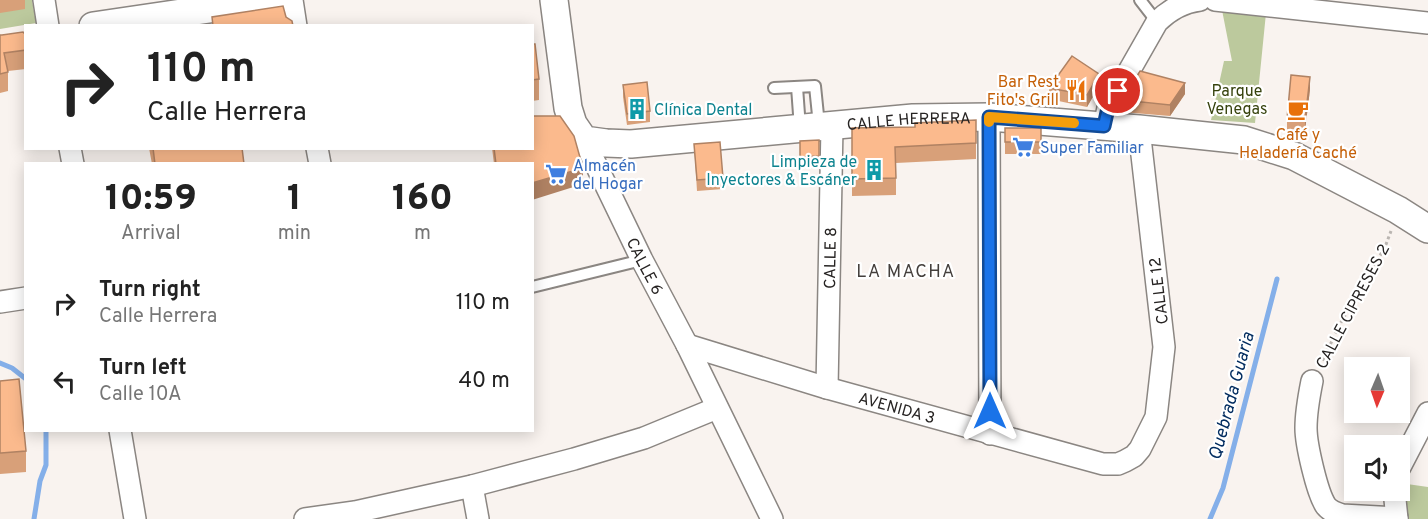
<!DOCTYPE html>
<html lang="en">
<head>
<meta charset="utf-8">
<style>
	:root { --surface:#fff; --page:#f6f6f6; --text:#222; --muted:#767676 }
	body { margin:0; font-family:Overpass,sans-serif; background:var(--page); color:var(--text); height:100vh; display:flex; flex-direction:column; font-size:22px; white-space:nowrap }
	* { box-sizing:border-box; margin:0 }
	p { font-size:20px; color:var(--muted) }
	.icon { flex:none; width:33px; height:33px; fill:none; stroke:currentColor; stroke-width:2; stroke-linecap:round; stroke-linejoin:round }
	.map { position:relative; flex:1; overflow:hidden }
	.sheet { position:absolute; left:24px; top:162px; width:510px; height:270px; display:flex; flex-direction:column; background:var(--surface); border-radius:0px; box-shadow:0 3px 15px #0003 }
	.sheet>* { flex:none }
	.banner { position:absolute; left:24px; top:24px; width:510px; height:126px; border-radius:0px; box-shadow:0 3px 15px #0003; background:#fff; color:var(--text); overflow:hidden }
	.needle { width:39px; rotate:182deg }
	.fabs { position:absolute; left:1344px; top:357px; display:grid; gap:12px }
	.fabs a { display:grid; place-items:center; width:66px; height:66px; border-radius:0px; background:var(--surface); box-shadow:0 3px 15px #0003; font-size:30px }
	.pin { position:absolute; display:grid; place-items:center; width:51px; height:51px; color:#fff; margin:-26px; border:3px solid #fff; border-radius:50%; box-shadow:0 2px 6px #0007 }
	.me { position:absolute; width:66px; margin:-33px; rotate:0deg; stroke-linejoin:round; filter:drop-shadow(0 0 4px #0008) }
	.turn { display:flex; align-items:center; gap:21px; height:126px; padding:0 24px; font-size:27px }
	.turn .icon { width:78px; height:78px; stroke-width:2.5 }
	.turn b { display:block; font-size:42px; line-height:51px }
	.eta { display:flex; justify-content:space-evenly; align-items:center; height:102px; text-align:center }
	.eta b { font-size:36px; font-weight:800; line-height:42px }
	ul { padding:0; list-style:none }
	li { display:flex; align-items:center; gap:18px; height:78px; padding:0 24px }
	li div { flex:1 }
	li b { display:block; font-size:22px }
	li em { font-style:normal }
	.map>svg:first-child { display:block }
	.green { fill:#bcc99d }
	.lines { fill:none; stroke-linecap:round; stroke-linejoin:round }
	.stream { stroke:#84afe9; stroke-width:5 }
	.service-casing { stroke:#8b8682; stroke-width:14 }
	.minor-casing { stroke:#8b8682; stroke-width:24 }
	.tertiary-casing { stroke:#8b8682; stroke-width:30 }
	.path { stroke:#bab5b1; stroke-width:3; stroke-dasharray:3 3; stroke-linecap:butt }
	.service { stroke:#fff; stroke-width:10 }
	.minor { stroke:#fff; stroke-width:21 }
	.tertiary { stroke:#fff; stroke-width:27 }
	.wall { fill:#d8a079 }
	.shaded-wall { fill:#b08263 }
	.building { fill:#fbba8d; stroke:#b08263; stroke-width:1.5 }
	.route-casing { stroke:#114b97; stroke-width:15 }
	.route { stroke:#1a73e8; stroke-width:10 }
	.slow { stroke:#f59e0b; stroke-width:10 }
	.labels { text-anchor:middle; stroke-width:4.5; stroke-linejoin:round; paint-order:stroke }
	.food-label { font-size:16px; fill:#c56008; stroke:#fff; text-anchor:end }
	.park-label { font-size:16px; fill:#36420d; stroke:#fff }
	.culture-label { font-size:16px; fill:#0d838f; stroke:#fff; text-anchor:start }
	.street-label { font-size:16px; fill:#262322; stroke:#fff }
	.shop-label { font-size:16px; fill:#366cbe; stroke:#fff; text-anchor:start }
	.neighbourhood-label { font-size:18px; letter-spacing:1.5px; fill:#443f3c; stroke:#fff }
	.water-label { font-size:18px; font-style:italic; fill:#032d60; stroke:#fff }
</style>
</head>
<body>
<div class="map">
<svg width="1428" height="519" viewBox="0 0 1428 519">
	<rect width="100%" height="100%" fill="#f9f3ef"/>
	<g class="green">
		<path d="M0 0H32L36 23 0 29Z"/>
		<path d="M1222 10 1266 13 1255 123 1211 120 1224 61H1232Z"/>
		<path d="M1400 483 1428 487V519H1405Z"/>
	</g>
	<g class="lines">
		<g class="stream">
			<path d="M0 363 12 368 26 379"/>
			<path d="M34 519 40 481 46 465V430"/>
			<path d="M1210 519 1223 488 1277 279"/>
		</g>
		<defs>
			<g id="service">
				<path d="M1140 0 1157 22"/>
				<path d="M797 87 800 128"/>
				<path d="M774 88 815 86 819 125"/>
				<path d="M532 287 642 260"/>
			</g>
			<g id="minor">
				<path d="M44 0 48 26"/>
				<path d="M292 0 296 26"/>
				<path d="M1215 0 1428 23"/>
				<path d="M989 117 990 434"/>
				<path d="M1104 126 1108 108 1157 22C1169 10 1183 2 1200 0"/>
				<path id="s1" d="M584 140 642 260 687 345 772 519"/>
				<path d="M70 148 73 164"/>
				<path d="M317 148 320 164"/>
				<path d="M0 302 26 298"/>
				<path id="s2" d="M687 345 827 388 1103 464H1118L1125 461 1134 456 1140 449 1156 417 1164 347 1139 129"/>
				<path d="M1312 381C1309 396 1306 412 1306 428 1306 444 1317 493 1326 506 1330 511 1336 513 1342 515L1397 518"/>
				<path id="s3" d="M827 388 832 126"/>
				<path d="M120 430 135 519"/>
				<path d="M1400 467 1428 413"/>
				<path d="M472 486 478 519"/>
				<path d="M1394 490 1397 519"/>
				<path d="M305 519 355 512 472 486 574 459 644 438 717 408"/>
			</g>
			<g id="tertiary">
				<path id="s4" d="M554 0 568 108 573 124 584 140 606 143 631 144 913 118 989 117 1139 129 1244 140 1294 156 1398 210 1428 229"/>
				<path d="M93 26 271 0"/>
			</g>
		</defs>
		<use href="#service" class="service-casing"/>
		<use href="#minor" class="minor-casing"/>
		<use href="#tertiary" class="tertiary-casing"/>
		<path class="path" d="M1320 366 1340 324 1385 247 1391 231"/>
		<use href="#service" class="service"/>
		<use href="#minor" class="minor"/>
		<use href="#tertiary" class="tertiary"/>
	</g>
	<g class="wall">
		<path d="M0 0H25V9L0 13Z"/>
		<path d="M0 35H26V69L8 71V91L0 93Z"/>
		<path d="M532 44 539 79V100L532 101Z"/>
		<path d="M623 85 650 111V122L627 125 623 97Z"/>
		<path d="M1099 86 1087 107 1049 99V88Z"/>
		<path d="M1310 89 1305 131 1287 130V119Z"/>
		<path d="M1185 94 1170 116 1122 112V100Z"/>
		<path d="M976 120V159L896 163V195L852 196V128L915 127Z"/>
		<rect x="1005" y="128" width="36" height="26"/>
		<path d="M819 140V162L800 163V141Z"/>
		<path d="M694 144 723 178V189L697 191Z"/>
		<path d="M149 148H242L244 164H152Z"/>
		<path d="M492 148H532L583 184 532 164H494Z"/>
		<path d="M0 381 26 451V472L0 474Z"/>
	</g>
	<g class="shaded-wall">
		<path d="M1099 74V86L1087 107V95Z"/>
		<path d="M1310 77V89L1305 131V120Z"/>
		<path d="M1185 83V94L1170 116V105Z"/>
		<path d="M583 168V184L532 200V183Z"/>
	</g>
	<g class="building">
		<path d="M283 6 286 17 292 21 293 26H213L212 17Z"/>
		<path d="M23 32 26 35V50L4 53 8 72 0 74V35H2Z"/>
		<path d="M532 44H535L539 79 532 80Z"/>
		<path d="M1072 56 1099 74 1087 95 1049 88Z"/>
		<path d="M1140 71 1185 83 1170 105 1122 100Z"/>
		<path d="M1291 75 1310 77 1305 120 1287 119Z"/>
		<path d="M647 82 650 111 627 114 623 85Z"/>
		<path d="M532 116H560L574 136 583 168 532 183V164H496L494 148H532Z"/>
		<path d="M976 120V143L895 147 896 178 852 179V128L915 127V123Z"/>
		<rect x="1005" y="128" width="36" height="14"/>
		<path d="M819 140V156L800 157V141Z"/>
		<path d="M720 142 723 178 697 180 694 144Z"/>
		<path d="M153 148H242L244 164H155Z"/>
		<path d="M19 379 26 451 1 453H0V381Z"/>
	</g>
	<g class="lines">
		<defs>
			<path id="route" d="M990 411 989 117 1104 126 1108 108 1118 91"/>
		</defs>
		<use href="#route" class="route-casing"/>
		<use href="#route" class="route"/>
		<path class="slow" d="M989 122V117L1074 123"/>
	</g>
	<defs>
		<symbol id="restaurant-bare" viewBox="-9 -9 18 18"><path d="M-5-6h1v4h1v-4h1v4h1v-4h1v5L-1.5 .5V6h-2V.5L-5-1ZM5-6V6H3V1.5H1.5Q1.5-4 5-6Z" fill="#e8710a" stroke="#fff" stroke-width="2.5" paint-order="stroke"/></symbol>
		<symbol id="building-bare" viewBox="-9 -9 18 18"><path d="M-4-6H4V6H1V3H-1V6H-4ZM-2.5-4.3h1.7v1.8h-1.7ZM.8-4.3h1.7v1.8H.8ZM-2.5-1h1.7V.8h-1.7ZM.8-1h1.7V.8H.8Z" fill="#0f9aa8" stroke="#fff" stroke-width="2.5" paint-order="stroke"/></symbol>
		<symbol id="cafe-bare" viewBox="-9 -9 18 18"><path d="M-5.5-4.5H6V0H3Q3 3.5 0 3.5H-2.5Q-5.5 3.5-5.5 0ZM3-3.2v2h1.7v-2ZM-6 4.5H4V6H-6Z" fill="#e8710a" stroke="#fff" stroke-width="2.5" paint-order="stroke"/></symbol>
		<symbol id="supermarket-bare" viewBox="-9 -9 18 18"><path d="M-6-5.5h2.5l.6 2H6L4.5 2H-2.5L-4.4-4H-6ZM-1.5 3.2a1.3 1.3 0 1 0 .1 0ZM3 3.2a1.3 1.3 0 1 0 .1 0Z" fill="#3f7fe0" stroke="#fff" stroke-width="2.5" paint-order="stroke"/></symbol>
	</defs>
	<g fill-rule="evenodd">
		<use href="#restaurant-bare" x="1061" y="75" width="30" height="30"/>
		<use href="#building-bare" x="622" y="94" width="30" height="30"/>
		<use href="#cafe-bare" x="1283" y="95" width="30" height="30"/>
		<use href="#supermarket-bare" x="1008" y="132" width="30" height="30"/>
		<use href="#building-bare" x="859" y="155" width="30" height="30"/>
		<use href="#supermarket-bare" x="541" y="159" width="30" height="30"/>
	</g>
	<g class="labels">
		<g class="food-label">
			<text x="1059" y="87">Bar Rest<tspan x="1059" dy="18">Fito's Grill</tspan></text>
			<text x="1298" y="140" text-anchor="middle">Café y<tspan x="1298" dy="18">Heladería Caché</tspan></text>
		</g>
		<g class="park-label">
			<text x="1237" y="96">Parque<tspan x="1237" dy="18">Venegas</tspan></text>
		</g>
		<g class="culture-label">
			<text x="654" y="115">Clínica Dental</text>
			<text x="857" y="167" text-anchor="end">Limpieza de<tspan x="857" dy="18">Inyectores &amp; Escáner</tspan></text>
		</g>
		<g class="street-label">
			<text dy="6" stroke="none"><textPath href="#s4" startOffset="471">CALLE HERRERA</textPath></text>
			<text dy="6" stroke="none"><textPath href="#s3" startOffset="130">CALLE 8</textPath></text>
			<text dy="6" stroke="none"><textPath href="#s1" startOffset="140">CALLE 6</textPath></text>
			<text transform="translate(1158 291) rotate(-97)" y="6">CALLE 12</text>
			<text transform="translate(1352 306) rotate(-62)" y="6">CALLE CIPRESES 2</text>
			<text dy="6" stroke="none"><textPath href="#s2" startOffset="219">AVENIDA 3</textPath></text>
		</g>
		<g class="shop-label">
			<text x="1040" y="153">Super Familiar</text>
			<text x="573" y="171">Almacén<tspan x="573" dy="18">del Hogar</tspan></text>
		</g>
		<g class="neighbourhood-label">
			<text x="906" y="277">LA MACHA</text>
		</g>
		<g class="water-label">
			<text transform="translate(1231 396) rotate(-75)" y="6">Quebrada Guaria</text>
		</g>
	</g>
</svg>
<div class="fabs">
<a><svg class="needle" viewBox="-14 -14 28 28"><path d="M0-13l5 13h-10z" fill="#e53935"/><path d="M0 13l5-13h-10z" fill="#767676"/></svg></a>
<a><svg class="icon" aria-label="sound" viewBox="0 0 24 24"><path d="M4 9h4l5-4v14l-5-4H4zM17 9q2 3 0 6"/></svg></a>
</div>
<div class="pin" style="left:1118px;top:91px;background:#d93025"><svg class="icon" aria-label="arrive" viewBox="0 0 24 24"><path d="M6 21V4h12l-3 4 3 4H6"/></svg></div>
<svg class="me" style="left:990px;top:411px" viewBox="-20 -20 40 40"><path d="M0-17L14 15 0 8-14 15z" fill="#1a73e8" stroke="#fff" stroke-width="4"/></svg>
<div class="banner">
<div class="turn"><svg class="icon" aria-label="right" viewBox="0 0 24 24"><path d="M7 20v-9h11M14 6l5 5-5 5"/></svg><div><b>110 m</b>Calle Herrera</div></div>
</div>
<section class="sheet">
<div class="eta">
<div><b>10:59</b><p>Arrival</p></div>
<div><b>1</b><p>min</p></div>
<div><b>160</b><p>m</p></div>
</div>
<ul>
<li><svg class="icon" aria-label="right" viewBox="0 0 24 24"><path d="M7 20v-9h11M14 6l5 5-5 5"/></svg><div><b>Turn right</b><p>Calle Herrera</p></div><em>110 m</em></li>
<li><svg class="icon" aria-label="left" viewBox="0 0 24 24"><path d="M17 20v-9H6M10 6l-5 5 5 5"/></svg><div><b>Turn left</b><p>Calle 10A</p></div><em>40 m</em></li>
</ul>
</section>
</div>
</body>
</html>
